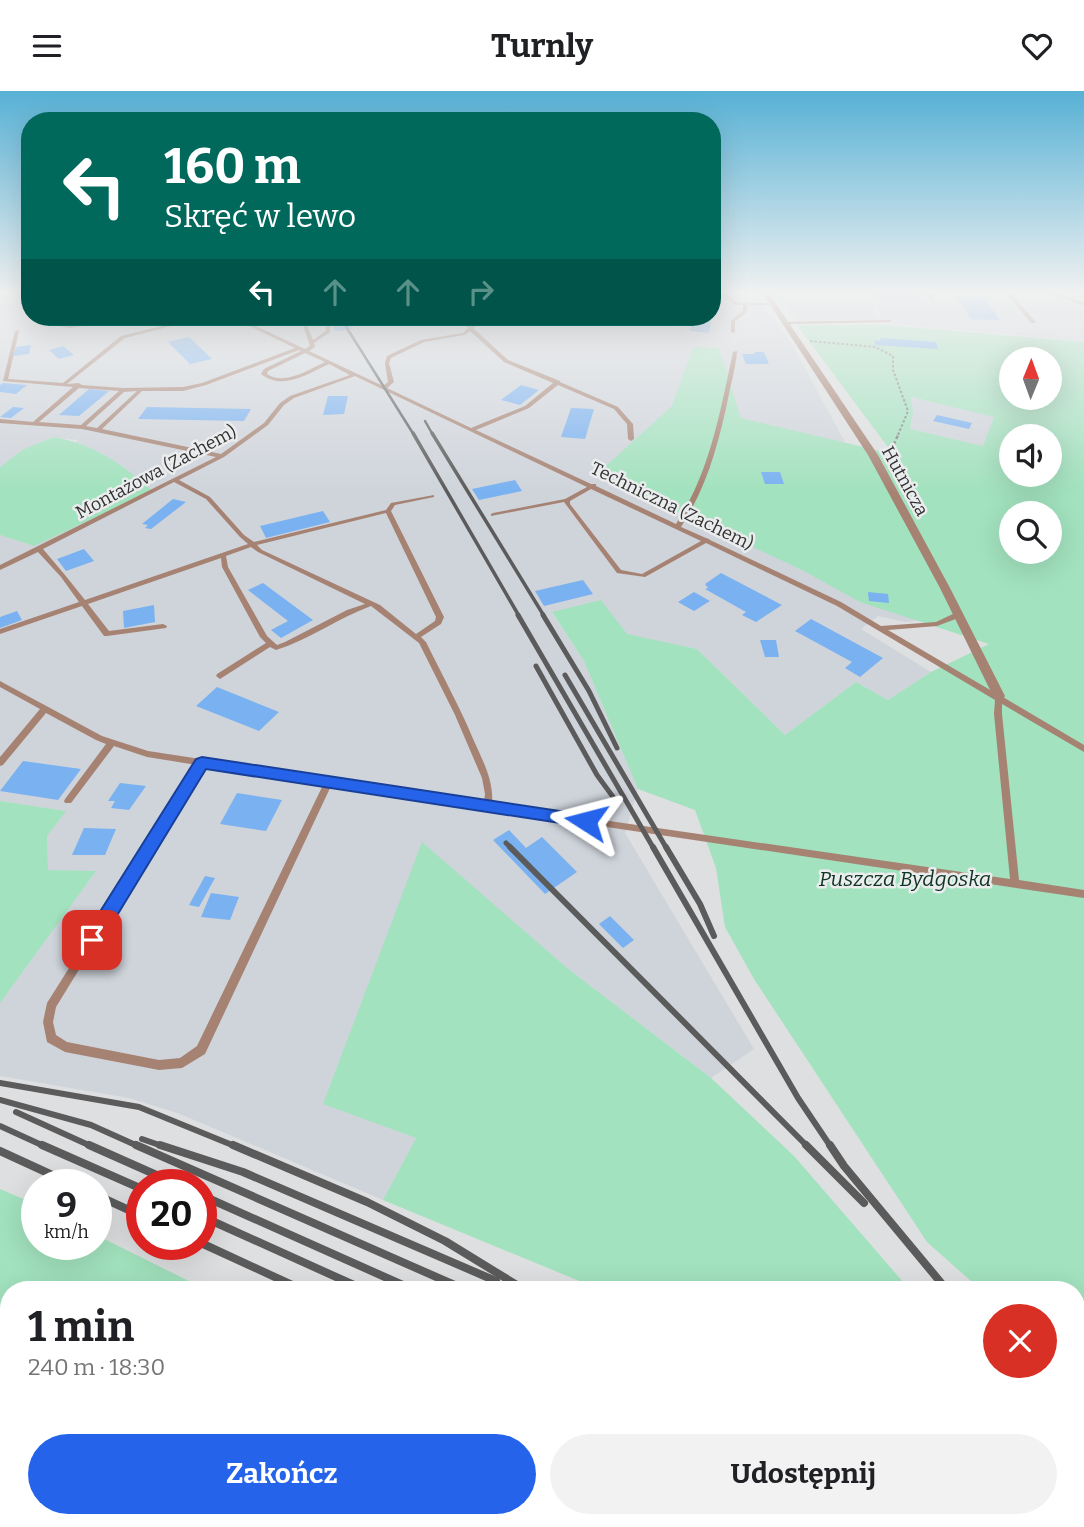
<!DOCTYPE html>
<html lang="pl">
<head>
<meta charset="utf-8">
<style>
	:root { --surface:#fff; --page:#f2f2f2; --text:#202124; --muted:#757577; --accent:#2563eb }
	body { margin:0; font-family:Bitter,serif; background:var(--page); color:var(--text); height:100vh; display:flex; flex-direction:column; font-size:26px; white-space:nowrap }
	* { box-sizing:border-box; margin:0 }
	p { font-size:23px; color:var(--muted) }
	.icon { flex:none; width:38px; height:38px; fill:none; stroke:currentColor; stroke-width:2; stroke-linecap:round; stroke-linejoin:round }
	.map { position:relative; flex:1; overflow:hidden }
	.side { position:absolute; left:0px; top:1190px; width:1085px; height:247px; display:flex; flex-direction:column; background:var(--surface); border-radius:28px 28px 0 0; box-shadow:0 7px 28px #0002 }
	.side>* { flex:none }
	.banner { position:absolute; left:21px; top:21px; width:700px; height:214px; border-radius:28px; box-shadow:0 7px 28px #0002; background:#00695c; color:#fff; overflow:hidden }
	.needle { width:46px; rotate:1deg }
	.tools { position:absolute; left:999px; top:256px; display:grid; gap:14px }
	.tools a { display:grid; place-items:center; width:63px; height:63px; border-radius:50%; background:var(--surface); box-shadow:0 7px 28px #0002; font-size:35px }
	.speed { position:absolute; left:21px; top:1078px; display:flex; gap:14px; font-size:35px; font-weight:700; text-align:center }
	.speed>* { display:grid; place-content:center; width:91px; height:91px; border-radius:50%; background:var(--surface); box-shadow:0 7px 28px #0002; line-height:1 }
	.speed small { font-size:18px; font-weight:400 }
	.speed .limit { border:10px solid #d22; background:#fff; color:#111 }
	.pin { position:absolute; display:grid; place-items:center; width:60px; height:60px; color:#fff; margin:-30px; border-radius:14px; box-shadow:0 4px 10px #0006 }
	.me { position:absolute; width:77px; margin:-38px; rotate:279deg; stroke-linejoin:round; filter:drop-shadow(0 0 5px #0008) }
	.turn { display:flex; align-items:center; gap:24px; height:147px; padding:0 28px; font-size:32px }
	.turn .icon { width:91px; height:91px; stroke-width:2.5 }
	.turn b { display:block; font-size:49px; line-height:60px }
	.lanes { display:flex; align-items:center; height:66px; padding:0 28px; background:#0003; justify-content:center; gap:35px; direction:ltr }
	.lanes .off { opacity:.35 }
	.round { display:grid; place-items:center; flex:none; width:74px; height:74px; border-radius:37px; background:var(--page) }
	.headline { display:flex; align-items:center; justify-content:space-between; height:119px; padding:0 28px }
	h1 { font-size:42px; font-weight:700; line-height:52px }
	.button { display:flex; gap:14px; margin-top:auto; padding:14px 28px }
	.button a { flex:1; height:80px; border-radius:42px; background:var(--accent); color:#fff; font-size:28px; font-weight:700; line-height:80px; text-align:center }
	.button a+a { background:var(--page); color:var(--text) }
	header { display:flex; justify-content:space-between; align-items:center; height:91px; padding:0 28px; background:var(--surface); font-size:32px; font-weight:700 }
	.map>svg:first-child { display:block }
	.built { fill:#cfd4db }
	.green { fill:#a2e2be; fill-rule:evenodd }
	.building { fill:#79b1f1 }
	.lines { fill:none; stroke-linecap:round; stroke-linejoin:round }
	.path-far1 { stroke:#838484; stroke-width:2; stroke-dasharray:2.5 2; stroke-linecap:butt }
	.path { stroke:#838484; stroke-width:2.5; stroke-dasharray:3.5 2.5; stroke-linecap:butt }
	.service { fill:#a68273; fill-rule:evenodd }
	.minor { fill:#a68273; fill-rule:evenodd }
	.rail-far4 { stroke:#5b5b5c; stroke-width:2.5 }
	.rail-far3 { stroke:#5b5b5c; stroke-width:3.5 }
	.rail-far2 { stroke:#5b5b5c; stroke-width:5 }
	.rail-far1 { stroke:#5b5b5c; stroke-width:6 }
	.rail { stroke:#5b5b5c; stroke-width:8 }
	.route { fill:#2563eb; stroke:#184099; stroke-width:2 }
	.labels { text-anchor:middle; stroke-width:5; stroke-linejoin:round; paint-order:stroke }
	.far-street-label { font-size:18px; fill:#313131; stroke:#ebeced }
	.park-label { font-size:21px; font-style:italic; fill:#0d3522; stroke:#ebeced }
</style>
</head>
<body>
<header><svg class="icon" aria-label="menu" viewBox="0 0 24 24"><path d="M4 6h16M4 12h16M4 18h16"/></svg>Turnly<svg class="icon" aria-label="heart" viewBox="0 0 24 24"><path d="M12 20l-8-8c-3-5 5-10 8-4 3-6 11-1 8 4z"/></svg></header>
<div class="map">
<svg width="1084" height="1436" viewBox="0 0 1084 1436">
	<rect width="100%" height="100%" fill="#dedfe0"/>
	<g class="built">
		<path d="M0 201H30V226H712V201H753L794 257 937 521 927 528 906 531 878 525 861 538 931 581 888 609 856 591 785 644 697 558 627 544 601 509 552 522 584 570 638 698 625 742 754 958 711 987 567 877 323 1012 416 1047 383 1109 180 1023 129 1007 0 985V912L95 781 48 779 47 745 65 720 0 710V444L34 455 77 349 53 346 22 359 0 376Z"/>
		<path d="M774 201 865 203 879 229 797 230 780 204Z"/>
		<path d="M869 201H1084V250L885 232Z"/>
		<path d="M910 306 995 326 983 356 909 338 913 321Z"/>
	</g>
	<g class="green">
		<path d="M797 234H884L1084 251V1291L1076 1284V1199H981L927 1151 754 888 725 836 716 777 695 719 638 698 584 570 552 521 601 509 627 543 697 558 785 644 856 591 888 609 931 581 989 553 860 511 804 480 597 383 672 315 693 256 719 257 741 327 893 363ZM1012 268H1050V306H1012ZM911 306 994 326 983 355 910 338 913 321ZM1012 345H1050V383H1012ZM1012 422H1050V460H1012Z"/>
		<path d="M53 346C92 352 123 373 152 400L34 455 0 444V376L22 359Z"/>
		<path d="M0 710 66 720 47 745 48 779 96 780 0 912Z"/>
		<path d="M422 751 567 877 711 987 794 1065 910 1199H601L383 1109 416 1047 323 1013Z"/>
		<path d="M0 1098 37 1114V1153H96V1144L207 1199H9V1428H669L686 1436H0Z"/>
	</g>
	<g class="building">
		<path d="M874 201H914L918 208 877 207Z"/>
		<path d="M956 206 984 207 1000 229 971 228Z"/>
		<path d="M329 226H347L352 238 335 240Z"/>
		<path d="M693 226H712L709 242 690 240Z"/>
		<path d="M189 246 212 268 190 273 168 251Z"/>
		<path d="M880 247 936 251 938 258 875 254V249L881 250Z"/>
		<path d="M31 254 29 263 13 265 16 256Z"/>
		<path d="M63 255 74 264 59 268 49 259Z"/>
		<path d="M754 261H764L769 273H746L742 263H755Z"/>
		<path d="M3 292 27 294 16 303 0 301V294Z"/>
		<path d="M521 294 539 299 520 314 501 309Z"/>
		<path d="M89 298 109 300 79 325 59 324Z"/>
		<path d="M328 305H348L344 323 323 324Z"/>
		<path d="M13 316 24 317 11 327 0 326Z"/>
		<path d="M147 316 251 318 244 330 138 328Z"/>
		<path d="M571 317 594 318 585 348 561 346Z"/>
		<path d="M937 324 972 332 969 338 933 330Z"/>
		<path d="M761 381H780L784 393H765Z"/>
		<path d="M515 389 522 400 479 409 472 398Z"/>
		<path d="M173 408 186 411 151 438 145 437 148 434 142 433Z"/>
		<path d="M323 420 330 431 266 447 260 435Z"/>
		<path d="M84 458 94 470 66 480 57 468Z"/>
		<path d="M721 482 782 514 756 531 742 524 746 521 705 498 708 497 705 493Z"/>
		<path d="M583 489 593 503 544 515 535 500Z"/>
		<path d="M263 492 313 529 281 547 271 539 288 530 248 499Z"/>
		<path d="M694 501 710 510 694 520 678 511Z"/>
		<path d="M868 501 888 503 889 512 869 510Z"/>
		<path d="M154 514 155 531 124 537 123 520Z"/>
		<path d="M17 520 22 529 0 537V526Z"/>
		<path d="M811 528 883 567 860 586 845 577 852 571 795 540Z"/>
		<path d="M760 549H776L779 566H765Z"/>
		<path d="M217 596 279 621 259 640 196 615Z"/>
		<path d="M23 670 81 678 58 709 0 700Z"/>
		<path d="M120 692 146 695 129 719 111 717 115 710H108Z"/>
		<path d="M237 702 282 709 266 740 220 733Z"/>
		<path d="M84 737 116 738 105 764H72Z"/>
		<path d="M509 739 526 757 542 746 577 781 545 803 493 749Z"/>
		<path d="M205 785 215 787 199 816 189 814Z"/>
		<path d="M211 802 239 806 230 829 201 826Z"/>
		<path d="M610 825 634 849 623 857 599 833Z"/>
	</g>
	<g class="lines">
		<path class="path-far1" d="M810 250 875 256 893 265V279L908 320 898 344"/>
		<path class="path" d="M885 361 892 357 899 342"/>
		<g class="service">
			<path d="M712 201 726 202 737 212H773L775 213 773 214H747V221L735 230V241L733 242 731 241V230L743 220V214H734L723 204 712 203Z"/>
			<path d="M925 201H929L934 209H930Z"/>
			<path d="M1005 201H1009L1035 230V232H1031Z"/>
			<path d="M1049 201H1055L1084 212V215Z"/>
			<path d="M55 226H59L62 233 70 235 137 226H147L70 237 58 235Z"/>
			<path d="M199 226H206L125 247 67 293 79 292 82 294 123 297 183 296 202 292 295 257 231 226H236L305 258 310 255 303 234 305 226H309V227H326L330 234V241L314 252 315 256 309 260 383 295 388 291 385 272 387 265 421 249 463 242 468 237 456 226H460L470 235 491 226H496L473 237 508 269 560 290V291L618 316 633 333 634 348 631 350 628 348 627 333 614 318 558 294 529 317 476 339 591 393H596V395L676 433C710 381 720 321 733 261L737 260C736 274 732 289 729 303 719 351 708 394 681 436L706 447 709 448 710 449 841 511 881 535 936 531 955 522H961V526L937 535 888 539 997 603H1002L1003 606 1084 654V661L1002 613V623L1019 789 1084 799V807L331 695 205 963 182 977 159 979 65 961 47 951 43 931 47 912 197 674 147 666 114 655 71 712H65L64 710 65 708 106 653 96 649 46 622 3 674 0 675V666L40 618 0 596V590L102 645 148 660 484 711 485 703 482 687 455 624 419 552 371 515C338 527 309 549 276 559L270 556 220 588 216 585 217 583 266 552 260 546 222 476 221 467 88 513 109 540 163 533 167 535 166 537 107 545H104L82 515 0 543V538L79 511 61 486 38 461 0 479V474L216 366 82 338 0 332V328L33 331 73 296 3 290 15 240 17 239 19 240 8 288 63 292 121 245ZM323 229 326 234V240L313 249 307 234 308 230ZM470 240 504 271 553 292 525 315 471 337 387 297 394 291 389 272 391 267 424 251 464 244ZM299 259 301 260 264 278 261 283C282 300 308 283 329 273L350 284 290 305 280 312 264 332 221 363 102 338 142 300H183L206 294ZM305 262 325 271C308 279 284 295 267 283L268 280ZM355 285 587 396 565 408 493 422 491 423V425L564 411 617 482 645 486 706 452 837 515 995 609 994 623 1010 788 492 713C494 690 483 670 474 650 460 616 442 584 426 551L421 546 441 533 444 526 391 420 395 414 434 406V404L391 412 386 419 254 451 244 444 210 406 179 389 224 366 268 334 284 314 294 307ZM79 297 119 300 81 334 39 331ZM137 300 97 337 86 335 124 301ZM174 391 206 408 240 446 248 453 85 509 65 484 43 458ZM591 398 701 450 642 483 621 479 570 413V410ZM386 422 436 526 435 530 416 543 380 514 262 459 257 454ZM251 456 258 461 365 513 347 519 285 551 277 554 267 545 228 476 226 465ZM204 675 323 694 197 955 180 967 159 969 67 951 56 944 53 931 56 916Z"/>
			<path d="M891 229V230L889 231 786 233 784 232 786 231Z"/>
		</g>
		<path class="minor" d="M762 201H768L878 364 950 497 1005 605 1003 608 999 609 993 605 940 497 868 364Z"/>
		<g class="rail-far4">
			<path d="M340 226 414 344"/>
			<path d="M425 330 433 344"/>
		</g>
		<g class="rail-far3">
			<path d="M413 342 519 525"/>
			<path d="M432 342 544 525"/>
		</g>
		<g class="rail-far2">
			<path d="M518 524 654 758"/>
			<path d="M543 524 589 600 617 657"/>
			<path d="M536 575 597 684 616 710"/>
			<path d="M565 584 667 758"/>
			<path d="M506 752 512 758"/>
		</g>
		<g class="rail-far1">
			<path d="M510 756 808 1056"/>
			<path d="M653 756 798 1007 831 1056"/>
			<path d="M666 756 700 813 714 845"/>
			<path d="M0 992 139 1016 237 1056"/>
			<path d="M0 1009 91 1034 140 1056"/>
			<path d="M16 1021 93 1056"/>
			<path d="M0 1035 46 1056"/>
			<path d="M142 1048 165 1056"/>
		</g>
		<g class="rail">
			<path d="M42 1054 142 1098"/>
			<path d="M89 1054 179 1094"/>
			<path d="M136 1054 466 1199"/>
			<path d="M160 1054 243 1081 496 1190"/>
			<path d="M233 1054 367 1111 445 1150 525 1199"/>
			<path d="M806 1054 864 1112"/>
			<path d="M830 1054 844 1075 947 1199"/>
			<path d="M0 1060 74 1094"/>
			<path d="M96 1104 142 1125"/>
			<path d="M201 1104 414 1199"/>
			<path d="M201 1125 365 1199"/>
			<path d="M201 1152 303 1199"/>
			<path d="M1076 1323 1084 1329"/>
			<path d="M802 1428 820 1436"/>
			<path d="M874 1428 892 1436"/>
			<path d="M929 1428 947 1436"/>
			<path d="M989 1428 1007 1436"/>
			<path d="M1047 1428 1065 1436"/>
		</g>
	</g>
	<linearGradient id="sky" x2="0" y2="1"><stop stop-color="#57b1d5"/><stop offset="0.5" stop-color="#f0f1f1"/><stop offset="1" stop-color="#f0f1f1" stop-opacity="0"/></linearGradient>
	<rect width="1084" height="402" fill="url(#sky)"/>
	<path class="route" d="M202 666 586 724 594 730 586 736 206 678 99 854 92 857 86 854 83 849 86 843 196 668Z"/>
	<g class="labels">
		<g class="far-street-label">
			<text transform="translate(156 381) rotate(-28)" y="6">Montażowa (Zachem)</text>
			<text transform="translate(905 390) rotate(61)" y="6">Hutnicza</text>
			<text transform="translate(672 415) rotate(26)" y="6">Techniczna (Zachem)</text>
		</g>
		<g class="park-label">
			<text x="905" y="795">Puszcza Bydgoska</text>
		</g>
	</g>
</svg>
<div class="tools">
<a><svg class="needle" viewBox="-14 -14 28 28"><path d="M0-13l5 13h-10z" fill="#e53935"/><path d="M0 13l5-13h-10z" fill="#757577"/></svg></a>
<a><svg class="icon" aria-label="sound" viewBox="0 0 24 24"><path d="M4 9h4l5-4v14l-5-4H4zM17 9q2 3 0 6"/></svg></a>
<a><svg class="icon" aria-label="search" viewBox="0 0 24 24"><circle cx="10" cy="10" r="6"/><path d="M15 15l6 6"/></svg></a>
</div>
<div class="speed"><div>9<small>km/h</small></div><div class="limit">20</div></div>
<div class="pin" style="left:92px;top:849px;background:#d93025"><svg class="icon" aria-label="arrive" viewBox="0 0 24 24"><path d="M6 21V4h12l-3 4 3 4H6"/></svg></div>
<svg class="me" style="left:586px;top:730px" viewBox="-20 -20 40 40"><path d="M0-17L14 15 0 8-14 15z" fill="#2563eb" stroke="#fff" stroke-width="4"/></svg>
<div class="banner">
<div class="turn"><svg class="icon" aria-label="left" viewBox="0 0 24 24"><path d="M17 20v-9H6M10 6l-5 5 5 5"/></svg><div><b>160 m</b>Skręć w lewo</div></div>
<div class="lanes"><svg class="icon" aria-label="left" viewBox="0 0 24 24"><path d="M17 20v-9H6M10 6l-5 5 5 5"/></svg><svg class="icon off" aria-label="ahead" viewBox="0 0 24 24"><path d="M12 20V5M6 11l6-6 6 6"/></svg><svg class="icon off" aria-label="ahead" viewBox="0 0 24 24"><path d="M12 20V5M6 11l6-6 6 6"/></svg><svg class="icon off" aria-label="right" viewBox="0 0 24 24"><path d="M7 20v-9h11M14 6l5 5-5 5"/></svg></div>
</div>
<section class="side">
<div class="headline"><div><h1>1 min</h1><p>240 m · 18:30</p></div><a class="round" style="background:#d93025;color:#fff"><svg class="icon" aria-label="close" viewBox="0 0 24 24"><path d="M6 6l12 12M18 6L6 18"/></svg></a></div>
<div class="button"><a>Zakończ</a><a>Udostępnij</a></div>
</section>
</div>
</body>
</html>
